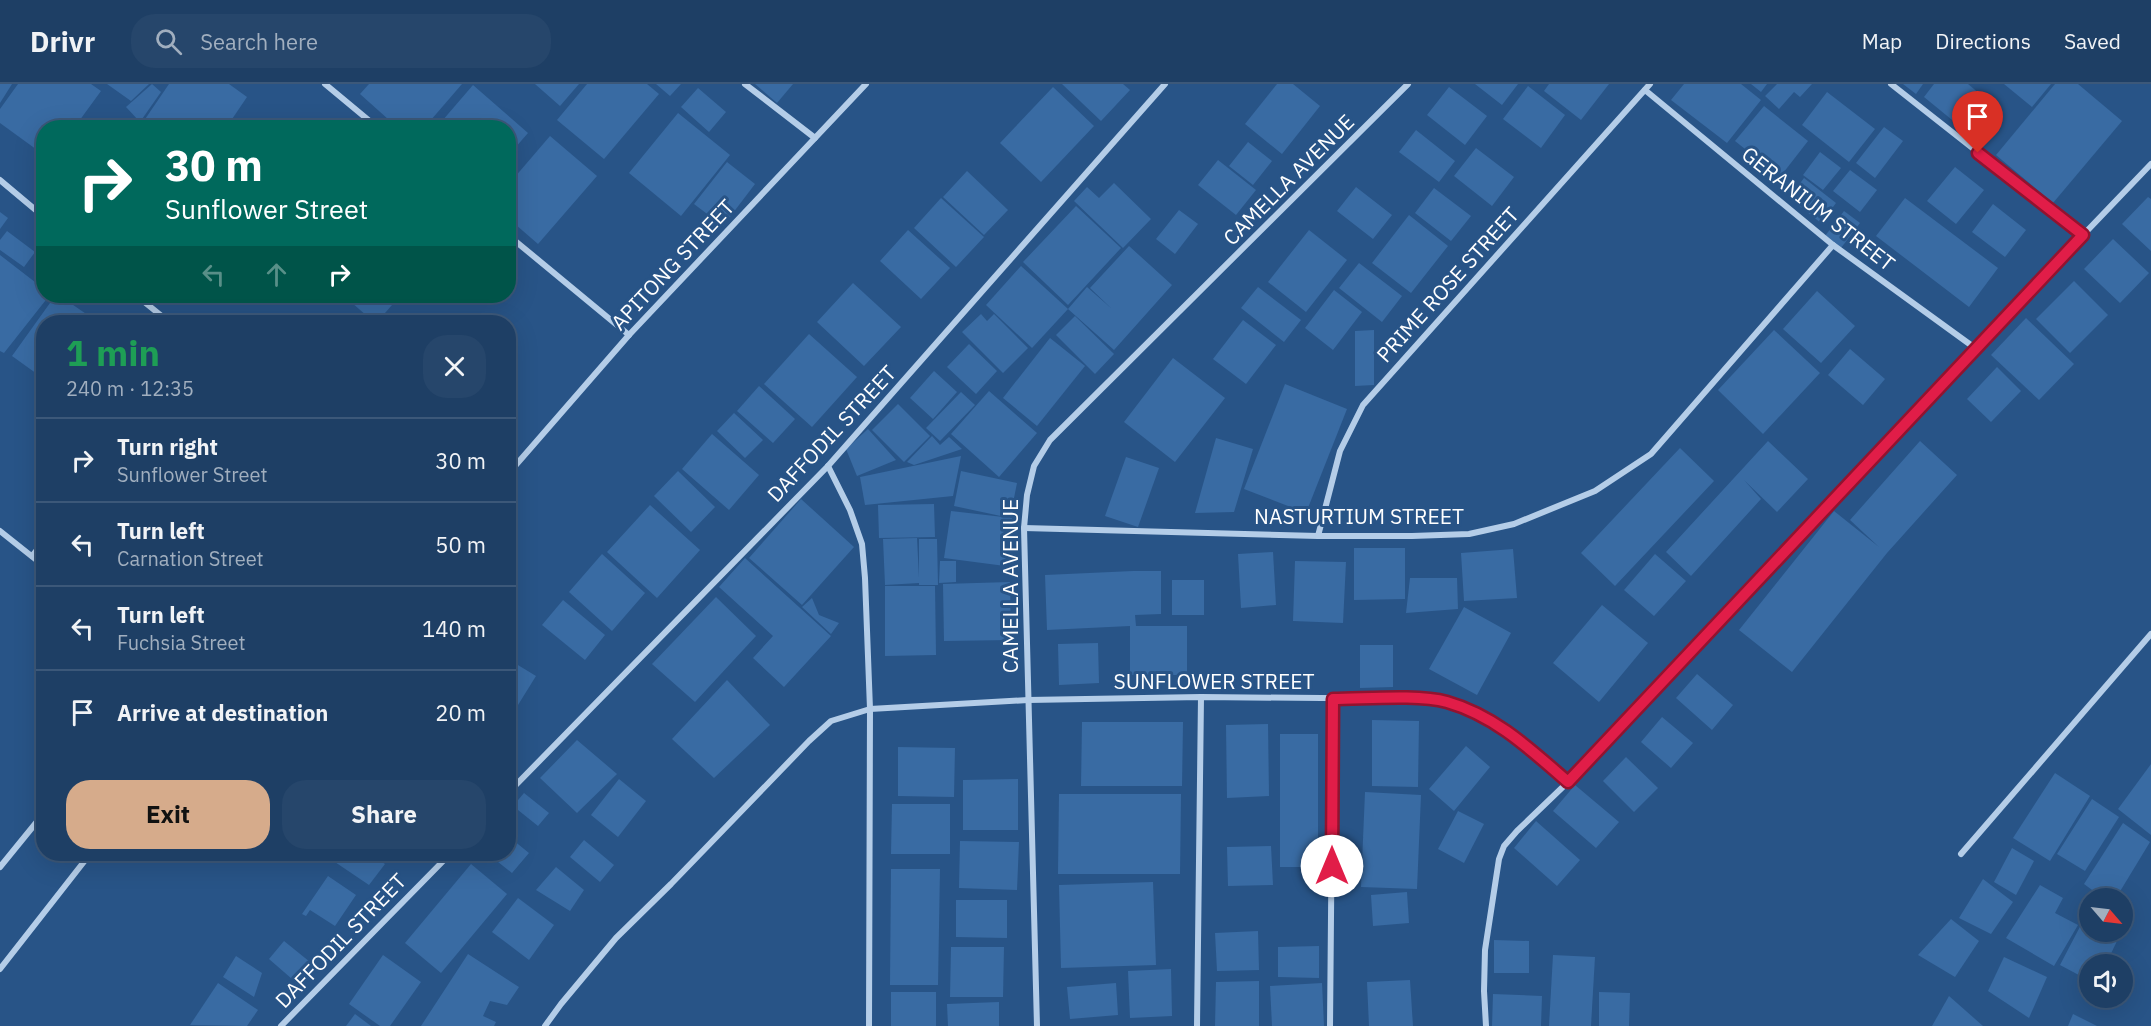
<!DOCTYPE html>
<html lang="en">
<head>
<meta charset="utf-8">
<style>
	:root { --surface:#1e3f65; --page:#26466b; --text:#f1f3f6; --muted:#a1afbf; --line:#3c5879; --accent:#d6ab8b }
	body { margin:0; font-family:"IBM Plex Sans",sans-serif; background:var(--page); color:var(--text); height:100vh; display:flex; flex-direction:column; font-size:22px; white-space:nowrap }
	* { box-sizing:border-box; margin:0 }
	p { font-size:20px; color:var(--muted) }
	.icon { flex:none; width:33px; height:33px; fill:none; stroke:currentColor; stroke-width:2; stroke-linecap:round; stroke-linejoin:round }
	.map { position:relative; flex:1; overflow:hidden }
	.drawer { position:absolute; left:36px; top:231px; width:480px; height:546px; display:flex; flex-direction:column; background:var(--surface); border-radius:24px; box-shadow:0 6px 24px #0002,0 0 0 2px var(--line) }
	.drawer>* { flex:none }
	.hud { position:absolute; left:36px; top:36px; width:480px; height:183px; border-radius:24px; box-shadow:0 6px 24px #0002,0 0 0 2px var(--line); background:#00695c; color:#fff; overflow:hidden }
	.needle { width:39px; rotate:118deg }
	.controls { position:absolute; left:2079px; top:804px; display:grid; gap:12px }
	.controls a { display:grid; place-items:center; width:54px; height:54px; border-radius:50%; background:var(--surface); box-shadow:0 6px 24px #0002,0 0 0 2px var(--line); font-size:30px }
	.pin { position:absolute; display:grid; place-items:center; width:51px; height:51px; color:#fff; margin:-62px -26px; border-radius:50% 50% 50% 0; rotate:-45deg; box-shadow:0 0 6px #0007 }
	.pin .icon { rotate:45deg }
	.me { position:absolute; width:66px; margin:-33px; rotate:0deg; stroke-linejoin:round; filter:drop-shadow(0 0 4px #0008) }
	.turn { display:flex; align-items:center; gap:21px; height:126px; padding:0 30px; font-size:27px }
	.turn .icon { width:78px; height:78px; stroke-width:2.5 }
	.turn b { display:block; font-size:42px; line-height:51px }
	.lanes { display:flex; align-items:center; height:57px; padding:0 30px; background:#0003; justify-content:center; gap:30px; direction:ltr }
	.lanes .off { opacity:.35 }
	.round { display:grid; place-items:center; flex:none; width:63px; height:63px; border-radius:24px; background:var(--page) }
	.overview { display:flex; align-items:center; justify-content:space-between; height:102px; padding:0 30px }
	h1 { font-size:36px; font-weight:700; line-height:45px; color:#1e9e55 }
	.button { display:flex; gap:12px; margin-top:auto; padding:12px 30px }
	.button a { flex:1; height:69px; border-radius:24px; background:var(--accent); color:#111; font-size:24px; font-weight:700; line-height:69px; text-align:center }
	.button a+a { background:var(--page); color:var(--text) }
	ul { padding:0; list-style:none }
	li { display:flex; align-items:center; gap:18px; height:84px; padding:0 30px; border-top:2px solid var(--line) }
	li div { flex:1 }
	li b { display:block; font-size:22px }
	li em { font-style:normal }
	header { display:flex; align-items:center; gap:36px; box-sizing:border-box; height:84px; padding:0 30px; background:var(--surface); border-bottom:2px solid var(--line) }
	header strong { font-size:28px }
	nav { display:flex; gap:33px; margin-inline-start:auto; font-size:21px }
	.search { width:420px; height:54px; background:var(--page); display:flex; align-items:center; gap:15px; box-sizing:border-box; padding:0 21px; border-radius:24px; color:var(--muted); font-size:22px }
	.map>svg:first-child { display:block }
	.building { fill:#396ba3 }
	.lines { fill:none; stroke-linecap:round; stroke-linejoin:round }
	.street { stroke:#b4cde8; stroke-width:6 }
	.route-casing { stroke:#92132f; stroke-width:15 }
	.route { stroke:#e11d48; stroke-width:10 }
	.labels { text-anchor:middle; stroke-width:6; stroke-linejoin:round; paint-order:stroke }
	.street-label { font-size:21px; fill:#fff; stroke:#285487 }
</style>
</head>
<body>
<header>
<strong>Drivr</strong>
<div class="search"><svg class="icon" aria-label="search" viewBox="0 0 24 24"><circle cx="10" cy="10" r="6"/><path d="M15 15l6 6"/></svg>Search here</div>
<nav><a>Map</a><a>Directions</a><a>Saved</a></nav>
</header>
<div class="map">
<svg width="2151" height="942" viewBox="0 0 2151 942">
	<rect width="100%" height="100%" fill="#285487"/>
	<g class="building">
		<path d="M0 0H12L0 19Z"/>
		<path d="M18 0H91L101 7 74 44H44V71L0 39V25Z"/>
		<path d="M107 0H149L131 17Z"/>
		<path d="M152 0 161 8 140 38 126 23Z"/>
		<path d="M169 0H229L247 13 226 44H139Z"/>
		<path d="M369 0H462L424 44H398L360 10Z"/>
		<path d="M535 0H579L560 22Z"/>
		<path d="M587 0H647L659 10 604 75 557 36Z"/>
		<path d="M656 0H681L670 12Z"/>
		<path d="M755 0H793L777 19Z"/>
		<path d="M1062 0H1123L1130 6 1101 37Z"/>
		<path d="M1277 0H1293L1320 22 1282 70 1245 40Z"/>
		<path d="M1475 0H1518L1502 21Z"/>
		<path d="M1549 0H1609L1581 36 1544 7Z"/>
		<path d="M1684 0H1741L1761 16 1727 59 1671 16Z"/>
		<path d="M1751 0H1767L1761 8Z"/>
		<path d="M1777 0H1812L1800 13 1794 8 1779 25 1765 12Z"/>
		<path d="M1903 0H1923L1916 10Z"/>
		<path d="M1934 0H1968L1981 11 1957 40 1924 13Z"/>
		<path d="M2004 0H2051L2032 23Z"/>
		<path d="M2055 0H2078L2122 37 2053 119 1996 71Z"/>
		<path d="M473 1 528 49 508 72V44H436Z"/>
		<path d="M1528 2 1565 31 1541 64 1503 35Z"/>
		<path d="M1053 3 1094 42 1041 98 1000 59Z"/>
		<path d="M1449 3 1487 32 1465 61 1427 31Z"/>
		<path d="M698 4 726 28 709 48 681 23Z"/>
		<path d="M1827 8 1875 45 1849 78 1802 41Z"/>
		<path d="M1764 22 1808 57 1780 93 1735 57Z"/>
		<path d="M678 29 730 71 681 132 629 89Z"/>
		<path d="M1884 43 1903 57 1875 94 1856 79Z"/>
		<path d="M1416 46 1455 77 1439 98 1399 68Z"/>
		<path d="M550 52 597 92 538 160 508 134V101Z"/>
		<path d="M1248 58 1272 77 1253 101 1229 82Z"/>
		<path d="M1476 64 1514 93 1492 122 1454 92Z"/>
		<path d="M1820 68 1841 84 1823 106 1803 91Z"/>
		<path d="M1218 76 1256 106 1236 131 1198 101Z"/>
		<path d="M727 78 755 100 723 142 694 120Z"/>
		<path d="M1955 83 1984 106 1956 140 1927 117Z"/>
		<path d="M1850 86 1877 106 1860 128 1833 107Z"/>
		<path d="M967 87 1008 126 984 151 943 113Z"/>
		<path d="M1804 94 1836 119 1821 139 1789 114Z"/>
		<path d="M1114 99 1151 135 1123 164 1074 117 1087 103 1099 114Z"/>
		<path d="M1356 103 1392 131 1373 155 1337 127Z"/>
		<path d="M1434 104 1471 132 1451 157 1415 129Z"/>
		<path d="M2148 113 2151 115V167L2122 140Z"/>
		<path d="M941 114 984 153 956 183 914 144Z"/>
		<path d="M1905 114 1998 184 1969 223 1876 152Z"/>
		<path d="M1993 120 2026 146 2005 173 1972 148Z"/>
		<path d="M1076 122 1121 164 1068 221 1023 178Z"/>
		<path d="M1179 126 1198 140 1175 170 1156 155Z"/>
		<path d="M1844 127 1860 139 1841 164 1825 152Z"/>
		<path d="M0 128 8 134 0 145Z"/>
		<path d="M1409 131 1448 162 1411 209 1372 179Z"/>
		<path d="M908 146 950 184 921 215 880 177Z"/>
		<path d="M1309 146 1347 176 1306 228 1268 198Z"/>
		<path d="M7 147 35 168 24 183 0 166V156Z"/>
		<path d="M2113 155 2149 189 2120 219 2084 185Z"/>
		<path d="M1129 162 1172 201 1114 266 1068 225 1087 203 1112 225 1090 204Z"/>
		<path d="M0 171 44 205V212H49L4 269 0 267Z"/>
		<path d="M1359 179 1402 212 1382 238 1339 204Z"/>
		<path d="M1021 182 1068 225 1032 264 986 221Z"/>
		<path d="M2074 197 2108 231 2070 269 2036 235Z"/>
		<path d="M853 199 901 243 864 282 817 238Z"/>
		<path d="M1258 203 1301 236 1284 258 1241 224Z"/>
		<path d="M1334 206 1362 228 1333 266 1305 244Z"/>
		<path d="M1817 207 1855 242 1821 279 1783 245Z"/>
		<path d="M55 212H60L98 238H44V295L12 272Z"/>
		<path d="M344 212H400L377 238H374Z"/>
		<path d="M981 230 987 237 994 230 1028 264 1003 289 962 248Z"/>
		<path d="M1075 232 1114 270 1095 290 1056 251Z"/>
		<path d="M2026 234 2074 280 2039 316 1991 271Z"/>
		<path d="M1243 236 1276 261 1246 300 1213 275Z"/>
		<path d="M1374 246V301L1355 302V247Z"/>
		<path d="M1774 246 1820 289 1763 350 1718 306Z"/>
		<path d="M809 250 857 293 812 343 764 300Z"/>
		<path d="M1050 254 1085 282 1037 342 1003 314Z"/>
		<path d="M969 260 997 287 976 310 947 283Z"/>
		<path d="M1850 265 1885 295 1863 321 1828 291Z"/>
		<path d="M1173 274 1225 314 1175 378 1124 338Z"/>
		<path d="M1997 283 2021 307 1991 338 1967 315Z"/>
		<path d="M934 287 957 308 933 335 910 314Z"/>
		<path d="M1285 300 1347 325 1306 429 1244 405Z"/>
		<path d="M759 302 795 335 773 359 737 327Z"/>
		<path d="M989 307 1037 349 999 393 951 350Z"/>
		<path d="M961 308 975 321 940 357 926 344Z"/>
		<path d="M898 320 930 352 904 378 872 346Z"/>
		<path d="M734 329 763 356 745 374 717 347Z"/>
		<path d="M868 345 896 376 857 392 846 365Z"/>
		<path d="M712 350 759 391 729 426 682 385Z"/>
		<path d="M932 352 940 361 949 353 962 365 914 381 907 378Z"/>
		<path d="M1216 354 1253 365 1234 428 1195 429Z"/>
		<path d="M1768 357 1808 395 1777 428 1744 396 1761 415 1691 492 1666 468Z"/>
		<path d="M1920 357 1957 391 1887 469 1792 588 1739 546 1834 427 1879 463 1850 436Z"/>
		<path d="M1680 364 1714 397 1615 502 1581 469Z"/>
		<path d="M961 372 953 412 865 421 860 393Z"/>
		<path d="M1126 373 1159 384 1138 443 1105 432Z"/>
		<path d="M678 387 715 423 691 448 654 412Z"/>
		<path d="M961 387 1017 399 1010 434 954 422Z"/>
		<path d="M801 415 854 463 802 521 749 474Z"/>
		<path d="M934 420 935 453 879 454 878 421Z"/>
		<path d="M650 421 700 466 657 514 607 468Z"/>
		<path d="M951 427 1012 434 1005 482 944 474Z"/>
		<path d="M917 454 919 494V455H937L938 501H919V499L885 501 883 455Z"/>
		<path d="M1354 464H1405V515L1354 516Z"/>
		<path d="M1513 465 1517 514 1464 517 1461 469Z"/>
		<path d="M1273 468 1276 521 1241 524 1238 470Z"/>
		<path d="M602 470 645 509 612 547 569 508Z"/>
		<path d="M1655 470 1686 497 1654 532 1624 506Z"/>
		<path d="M745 474 831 552 784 603 753 574 773 552 719 503Z"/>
		<path d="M940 477H956V498L939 499Z"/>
		<path d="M1295 477 1346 478 1343 539 1293 537Z"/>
		<path d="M1133 487H1161V530L1135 531 1136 542H1187V591H1130V542L1047 546 1045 491Z"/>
		<path d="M1410 494H1457L1458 525 1406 529Z"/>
		<rect x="1172" y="496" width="32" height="35"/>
		<path d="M1010 498 1011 556 944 557 943 500Z"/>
		<path d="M885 502H935L936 571 885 572Z"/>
		<path d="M716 513 756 552 695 618 652 580Z"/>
		<path d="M812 514 819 531 839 539 831 550 802 523Z"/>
		<path d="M563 516 605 551 585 576 542 541Z"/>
		<path d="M1602 521 1648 559 1599 618 1553 579Z"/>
		<path d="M1464 523 1511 549 1477 611 1429 585Z"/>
		<path d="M1098 559 1099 599 1059 601 1058 560Z"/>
		<path d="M1360 561H1393V603L1360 604Z"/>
		<path d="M508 575 536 592 518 621 508 615Z"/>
		<path d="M1697 590 1733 621 1712 646 1676 614Z"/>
		<path d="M727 596 770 641 714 694 672 655Z"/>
		<path d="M1662 633 1693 659 1671 684 1641 658Z"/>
		<path d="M1372 636 1419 637 1418 703 1372 702Z"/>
		<path d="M1082 638H1183L1182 702H1081Z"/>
		<path d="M1268 640 1269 712 1227 714 1226 641Z"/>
		<rect x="1280" y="650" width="38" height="133"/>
		<path d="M577 656 617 690 577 729 540 694Z"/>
		<path d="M1466 662 1490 683 1454 727 1429 705Z"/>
		<path d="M898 663 955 664 954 713 898 712Z"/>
		<path d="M1626 673 1658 704 1634 728 1603 697Z"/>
		<path d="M2151 680V751L2118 725Z"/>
		<path d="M2055 689 2090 712 2050 777 2013 754Z"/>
		<path d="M619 695 646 717 618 753 591 731Z"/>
		<path d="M1018 695V746H963V696Z"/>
		<path d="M1575 701 1619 738 1596 764 1553 727Z"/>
		<path d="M1365 708 1421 711 1417 805 1361 803Z"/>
		<path d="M524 709 549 729 538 742 513 722Z"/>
		<path d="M1059 710H1181L1180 790H1058Z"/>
		<path d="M2092 715 2119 733 2085 787 2057 770Z"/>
		<path d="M892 720H950V770H891Z"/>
		<path d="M1458 727 1484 740 1464 779 1438 765Z"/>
		<path d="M1536 737 1580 776 1557 802 1514 764Z"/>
		<path d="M2123 739 2150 758 2116 814H2103L2084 800Z"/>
		<path d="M508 752 529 769 512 789 488 770H508Z"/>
		<path d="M584 756 614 781 600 798 570 773Z"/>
		<path d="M960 757 1019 758 1017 806 959 804Z"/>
		<path d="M1271 762 1273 801 1228 802 1227 763Z"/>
		<path d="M2012 764 2034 777 2016 811 1994 798Z"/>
		<path d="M332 770H370L385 780 369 801 329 774Z"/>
		<path d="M471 780 507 810 441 889 405 859Z"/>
		<path d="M556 783 584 806 570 827 536 806Z"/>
		<path d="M891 785H940L938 901H890Z"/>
		<path d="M328 792 356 811 335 842 310 826 306 832 302 830Z"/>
		<path d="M1983 795 2013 818 1991 850 1959 834Z"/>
		<path d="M1153 798 1156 881 1061 884 1059 801Z"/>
		<path d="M2040 801 2063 814 2055 829 2078 841 2054 882 2006 854Z"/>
		<path d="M1407 808 1409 839 1373 842 1371 811Z"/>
		<path d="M518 814 554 841 529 876 492 848Z"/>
		<path d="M956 816H1007V854L956 853Z"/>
		<path d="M1951 835 1979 857 1955 893 1918 871Z"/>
		<path d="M2084 835 2090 839V848H2102L2117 857 2106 880H2090V897L2060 881Z"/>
		<path d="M1258 847 1259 886 1217 887 1215 849Z"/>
		<path d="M1494 856 1529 857V889H1494Z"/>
		<path d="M284 857 310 878 292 895 269 875Z"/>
		<path d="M1319 862V894L1278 893V863Z"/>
		<path d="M951 863H1004L1003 913H950Z"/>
		<path d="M468 870 519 903 507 921 490 917 483 932 496 938 494 942H421Z"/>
		<path d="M383 871 421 898 390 942H380L349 920Z"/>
		<path d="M1553 871 1595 873 1591 942H1549Z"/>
		<path d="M236 872 262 889 254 913 223 893Z"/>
		<path d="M2004 873 2047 893 2029 934 1988 907Z"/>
		<path d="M1171 885 1172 932 1130 934 1128 887Z"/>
		<path d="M1410 896 1413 942H1369L1367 898Z"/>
		<path d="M1259 897V942H1215L1216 898Z"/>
		<path d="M218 899 258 926 247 942 190 941Z"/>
		<path d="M1116 899 1118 931 1070 935 1067 903Z"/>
		<path d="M1322 899 1324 942H1272L1270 902Z"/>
		<rect x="891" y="908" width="45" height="34"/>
		<path d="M1599 908 1630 909 1629 942H1599Z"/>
		<path d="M1493 910 1542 912 1541 942H1492Z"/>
		<path d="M1949 912 1983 942H1932Z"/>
		<path d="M999 918V942H948L947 920Z"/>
		<path d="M355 930 371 942H346Z"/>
		<path d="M2073 930 2097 942H2068Z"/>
	</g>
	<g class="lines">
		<g class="street">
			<path d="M325 0 378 44"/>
			<path d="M745 0 815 54"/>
			<path d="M1891 0 2083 151"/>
			<path d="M1645 6 1833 161 1975 264"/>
			<path d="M0 96 44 133"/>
			<path d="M508 151 629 251"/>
			<path d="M137 212 169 238"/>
			<path d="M828 382 850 426 862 460 865 494 870 625 869 942"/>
			<path d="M508 390 629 251 866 0"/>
			<path d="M1024 444 1318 452H1412L1469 450 1514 440 1595 407 1651 370 1833 161"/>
			<path d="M0 447 44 482"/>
			<path d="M1318 452 1340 367 1363 321 1650 0"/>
			<path d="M32 472 44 457"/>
			<path d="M508 709 828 382 1165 0"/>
			<path d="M1961 770 2151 550"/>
			<path d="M0 783 44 729"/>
			<path d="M0 885 90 770"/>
			<path d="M281 942 450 770"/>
			<path d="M545 942 561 920 616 854 671 800 809 657 831 637 870 625 1028 616 1201 613 1425 615C1488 624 1523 658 1568 698"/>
			<path d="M1037 942 1024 444 1027 411 1034 382 1050 356 1408 0"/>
			<path d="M1197 942 1201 613"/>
			<path d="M1330 942 1333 614"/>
			<path d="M1486 942 1484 907 1485 866 1499 775 1504 762 1517 747 1568 698 1975 264 2151 80"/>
		</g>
	</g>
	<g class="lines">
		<defs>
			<path id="route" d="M1332 782 1333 615C1365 615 1417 610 1447 618 1496 632 1531 666 1568 698L2083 151 1978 69"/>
		</defs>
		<use href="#route" class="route-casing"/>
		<use href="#route" class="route"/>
	</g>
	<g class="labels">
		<g class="street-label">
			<text transform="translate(1289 96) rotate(-45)" y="7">CAMELLA AVENUE</text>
			<text transform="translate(1818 125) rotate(38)" y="7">GERANIUM STREET</text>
			<text transform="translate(673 181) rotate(-47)" y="7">APITONG STREET</text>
			<text transform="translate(1448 201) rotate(-48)" y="7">PRIME ROSE STREET</text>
			<text transform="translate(832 350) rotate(-47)" y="7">DAFFODIL STREET</text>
			<text x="1359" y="440">NASTURTIUM STREET</text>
			<text transform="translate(1011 502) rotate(-90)" y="7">CAMELLA AVENUE</text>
			<text x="1214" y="605">SUNFLOWER STREET</text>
			<text transform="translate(341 857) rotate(-46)" y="7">DAFFODIL STREET</text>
		</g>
	</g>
</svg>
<div class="controls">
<a><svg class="needle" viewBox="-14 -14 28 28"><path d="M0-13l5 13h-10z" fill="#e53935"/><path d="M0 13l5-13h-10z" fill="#a1afbf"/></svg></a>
<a><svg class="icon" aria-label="sound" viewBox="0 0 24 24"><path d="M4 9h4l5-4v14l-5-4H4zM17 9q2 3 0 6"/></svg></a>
</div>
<div class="pin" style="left:1978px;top:69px;background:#d93025"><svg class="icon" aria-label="arrive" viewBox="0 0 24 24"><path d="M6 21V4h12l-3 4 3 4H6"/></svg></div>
<svg class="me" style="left:1332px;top:782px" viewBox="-20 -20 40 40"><circle r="19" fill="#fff"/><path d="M0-13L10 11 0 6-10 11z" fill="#e11d48"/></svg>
<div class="hud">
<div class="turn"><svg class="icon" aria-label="right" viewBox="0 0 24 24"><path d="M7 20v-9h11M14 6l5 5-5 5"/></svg><div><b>30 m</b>Sunflower Street</div></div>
<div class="lanes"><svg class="icon off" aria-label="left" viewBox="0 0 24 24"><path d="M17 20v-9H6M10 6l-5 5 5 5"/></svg><svg class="icon off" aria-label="ahead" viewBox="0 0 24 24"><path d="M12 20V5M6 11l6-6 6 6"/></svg><svg class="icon" aria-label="right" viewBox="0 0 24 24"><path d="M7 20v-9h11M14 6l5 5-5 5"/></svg></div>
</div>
<section class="drawer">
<div class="overview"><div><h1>1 min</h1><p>240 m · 12:35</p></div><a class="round"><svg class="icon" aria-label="close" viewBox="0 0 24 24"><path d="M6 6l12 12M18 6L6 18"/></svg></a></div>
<ul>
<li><svg class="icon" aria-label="right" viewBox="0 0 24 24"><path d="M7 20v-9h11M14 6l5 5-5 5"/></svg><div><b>Turn right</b><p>Sunflower Street</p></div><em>30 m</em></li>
<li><svg class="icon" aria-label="left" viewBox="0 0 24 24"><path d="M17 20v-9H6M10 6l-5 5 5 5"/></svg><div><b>Turn left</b><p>Carnation Street</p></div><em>50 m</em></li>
<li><svg class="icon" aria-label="left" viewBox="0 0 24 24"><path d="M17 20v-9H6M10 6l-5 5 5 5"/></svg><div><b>Turn left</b><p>Fuchsia Street</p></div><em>140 m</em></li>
<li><svg class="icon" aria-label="arrive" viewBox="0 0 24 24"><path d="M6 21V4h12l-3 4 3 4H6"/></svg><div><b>Arrive at destination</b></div><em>20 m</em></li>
</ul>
<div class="button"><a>Exit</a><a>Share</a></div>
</section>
</div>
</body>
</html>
